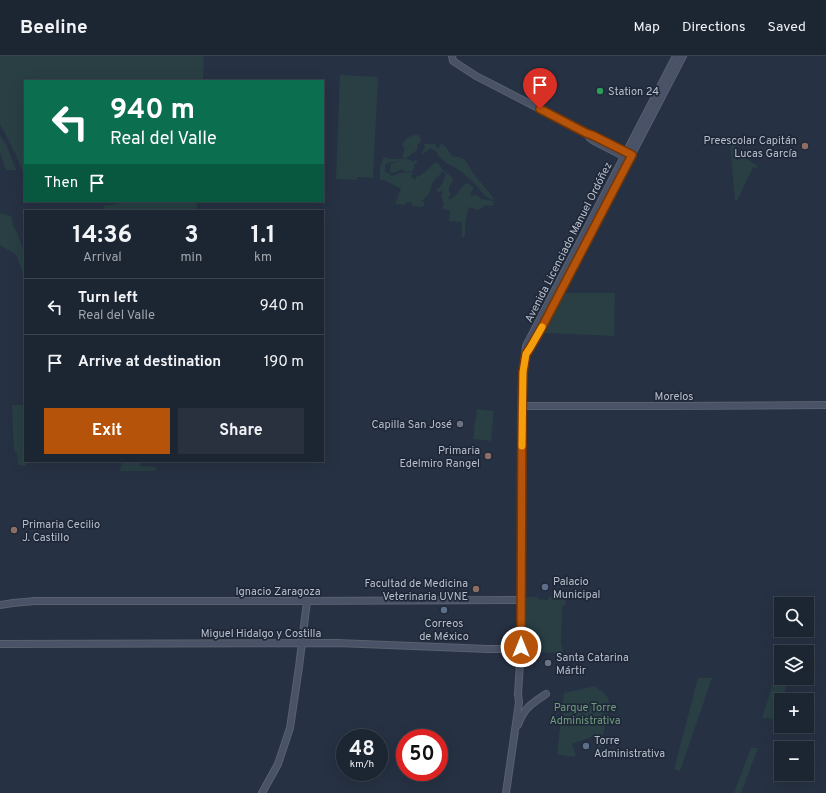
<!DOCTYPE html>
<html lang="en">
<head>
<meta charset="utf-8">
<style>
	:root { --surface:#1c2532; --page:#29313e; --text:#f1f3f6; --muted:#a0a5ac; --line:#3a424d; --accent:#b45309 }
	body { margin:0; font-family:Overpass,sans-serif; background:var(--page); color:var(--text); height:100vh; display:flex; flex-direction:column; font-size:15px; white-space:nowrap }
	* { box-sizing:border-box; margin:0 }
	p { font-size:13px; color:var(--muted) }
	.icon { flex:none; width:22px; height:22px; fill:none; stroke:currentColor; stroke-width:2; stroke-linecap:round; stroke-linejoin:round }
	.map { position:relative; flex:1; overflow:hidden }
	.side { position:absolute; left:24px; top:154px; width:300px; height:252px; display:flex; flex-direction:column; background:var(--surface); border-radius:0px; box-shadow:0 4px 16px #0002,0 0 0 1px var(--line) }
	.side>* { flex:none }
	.top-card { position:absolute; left:24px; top:24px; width:300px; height:122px; border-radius:0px; box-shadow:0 4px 16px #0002,0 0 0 1px var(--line); background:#0b6e4f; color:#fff; overflow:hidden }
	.fabs { position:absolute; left:774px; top:541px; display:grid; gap:8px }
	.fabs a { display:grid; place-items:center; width:40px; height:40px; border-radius:0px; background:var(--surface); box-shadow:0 4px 16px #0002,0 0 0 1px var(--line); font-size:20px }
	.speed { position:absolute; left:336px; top:673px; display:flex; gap:8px; font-size:20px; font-weight:700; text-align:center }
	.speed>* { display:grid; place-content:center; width:52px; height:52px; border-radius:50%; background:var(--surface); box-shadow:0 4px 16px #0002,0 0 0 1px var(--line); line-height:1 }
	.speed small { font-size:10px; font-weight:400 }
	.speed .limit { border:6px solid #d22; background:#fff; color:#111 }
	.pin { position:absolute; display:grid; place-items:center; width:34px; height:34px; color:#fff; margin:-41px -17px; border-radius:50% 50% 50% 0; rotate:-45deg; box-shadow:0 0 4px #0007 }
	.pin .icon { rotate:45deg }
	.me { position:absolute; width:44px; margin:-22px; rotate:0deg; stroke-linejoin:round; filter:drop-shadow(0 0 3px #0008) }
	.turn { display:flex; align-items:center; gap:14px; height:84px; padding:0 20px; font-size:18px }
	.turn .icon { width:52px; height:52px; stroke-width:2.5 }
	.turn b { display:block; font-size:28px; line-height:34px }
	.then { display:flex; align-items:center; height:38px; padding:0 20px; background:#0003; gap:8px; font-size:15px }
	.eta { display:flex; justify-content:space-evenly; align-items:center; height:68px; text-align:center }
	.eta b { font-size:24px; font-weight:700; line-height:28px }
	.cta { display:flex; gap:8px; margin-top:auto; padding:8px 20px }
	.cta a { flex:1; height:46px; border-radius:0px; background:var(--accent); color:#fff; font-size:16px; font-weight:700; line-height:46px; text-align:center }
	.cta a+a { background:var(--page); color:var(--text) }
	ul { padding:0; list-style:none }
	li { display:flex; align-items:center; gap:12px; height:56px; padding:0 20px; border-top:1px solid var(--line) }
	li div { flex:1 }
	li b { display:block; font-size:15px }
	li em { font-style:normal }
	header { display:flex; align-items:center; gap:24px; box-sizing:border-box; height:56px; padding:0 20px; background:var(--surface); border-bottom:1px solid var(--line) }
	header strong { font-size:19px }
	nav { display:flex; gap:22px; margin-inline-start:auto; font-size:14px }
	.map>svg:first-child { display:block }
	.green { fill:#293f44 }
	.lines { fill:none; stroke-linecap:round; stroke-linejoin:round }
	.secondary-casing { stroke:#596170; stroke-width:8 }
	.secondary { stroke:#495266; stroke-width:6 }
	.route-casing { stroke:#753606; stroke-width:10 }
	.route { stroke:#b45309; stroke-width:7 }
	.slow { stroke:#f59e0b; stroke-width:7 }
	.leisure-dot { fill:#2e9e5b; stroke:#1f2838; stroke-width:1.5 }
	.education-dot { fill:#8d6e63; stroke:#1f2838; stroke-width:1.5 }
	.worship-dot { fill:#6b7280; stroke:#1f2838; stroke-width:1.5 }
	.service-dot { fill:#5c6f8a; stroke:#1f2838; stroke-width:1.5 }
	.labels { text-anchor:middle; stroke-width:3.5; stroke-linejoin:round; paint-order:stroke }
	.poi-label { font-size:11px; fill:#b8bfcc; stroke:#1f2838; text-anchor:start }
	.street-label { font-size:11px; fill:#b8bfcc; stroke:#1f2838 }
	.park-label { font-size:11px; fill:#6f9d7d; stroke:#1f2838 }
</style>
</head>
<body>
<header>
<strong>Beeline</strong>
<nav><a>Map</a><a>Directions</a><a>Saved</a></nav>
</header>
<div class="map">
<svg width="826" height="737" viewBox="0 0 826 737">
	<rect width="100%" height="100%" fill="#263143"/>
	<g class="green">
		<path d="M0 0H204L203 25H25V121L16 99 0 68Z"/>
		<path d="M340 19 378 21 373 122 357 121V124L336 123Z"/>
		<path d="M418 78 419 79 421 86 418 88 417 94C411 98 407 103 401 105 395 106 390 105 385 109V116L389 117 392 120 399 117 412 116 413 118 411 121 415 123 416 125V121C424 119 429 111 436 106L439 108 442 113 454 123 449 131V135L451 138 449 141V144C457 140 460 132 466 127L469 128 474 132 470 138 472 140 477 139 481 143 494 145 492 150 486 149 478 154 469 151 465 168V179L464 181H462V166L449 165 450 155 442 153 444 147 441 141 443 136 442 135 438 136 436 134 441 130 446 118 443 115 433 126 428 140 425 141V143L422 145 425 147 424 150 420 151 412 150V147L406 146 405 149 395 148 401 133 390 127 380 123V110L384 101C390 104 397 103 403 103L404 101 402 100 405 93 403 91 402 88 408 81Z"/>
		<path d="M0 79 7 90 16 114H6L0 96Z"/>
		<path d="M425 88H435V90L437 92H439L440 89 443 88 445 90 453 101C457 100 461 101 465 104 467 106 468 109 470 112 476 124 488 132 494 144 484 142 481 134 475 128 471 124 465 119 460 115 452 109 440 106 436 95L431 92 422 99 421 97 425 92 424 89Z"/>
		<path d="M730 88 735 90 737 95 733 101 738 105 743 101 758 110 756 112 753 111 737 145 735 144Z"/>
		<path d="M406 103H408L413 106 415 104 417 105V107L414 109C415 116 410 116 404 115L403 113 393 117 390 116V113L391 108Z"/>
		<path d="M119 145H197V155H104L103 150 120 147Z"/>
		<path d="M0 157 12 161 13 170 17 176 23 193 25 202V220H24L16 199 0 189Z"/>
		<path d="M564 237H615L614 280 544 277Z"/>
		<path d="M12 349H24L26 410 18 409 17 397 14 395Z"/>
		<path d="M477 353 494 355 491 385 473 383Z"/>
		<path d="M122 405H140V410L157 411 156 414 153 415H120Z"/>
		<path d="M530 541H538V543L548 544V541L566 542V547L562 551 561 587 562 590 563 597 530 596 524 595 526 584V542Z"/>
		<path d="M781 617V622H790L774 663 762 662 776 618Z"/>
		<path d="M698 622H712L680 715 674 713Z"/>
		<path d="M595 630C601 635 609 640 610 648L599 697 597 684 594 680 572 688 576 699 573 701 557 698 564 637Z"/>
		<path d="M751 692H758L741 737H734Z"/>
	</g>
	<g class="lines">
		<defs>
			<g id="secondary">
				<path d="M452 0 453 5 476 20 586 77 592 79 629 98"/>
				<path d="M586 77 590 82 594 85 627 102"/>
				<path d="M526 297 530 292 540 275 683 0"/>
				<path d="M522 350H669L826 349"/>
				<path d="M0 549 13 547 35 545H307L521 544"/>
				<path d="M0 588 337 587 488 593H505L521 591"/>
				<path d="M518 669C524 652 531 648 546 638"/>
				<path d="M262 737 278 708 290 672 299 611 307 545"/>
				<path d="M506 737 519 646 518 638 521 591V480L523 316 526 290 676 0"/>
			</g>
		</defs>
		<use href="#secondary" class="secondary-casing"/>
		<use href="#secondary" class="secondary"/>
	</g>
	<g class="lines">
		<defs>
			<path id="route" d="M521 591 522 350 523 316 526 298 530 292 540 275 632 99 592 79 586 77 540 53"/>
		</defs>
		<use href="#route" class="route-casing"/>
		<use href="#route" class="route"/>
		<path class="slow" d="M522 390 523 316 526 298 530 292 542 271"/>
	</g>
	<circle class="leisure-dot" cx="600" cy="35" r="4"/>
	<g class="education-dot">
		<circle cx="805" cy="90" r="4"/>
		<circle cx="488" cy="400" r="4"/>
		<circle cx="14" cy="474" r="4"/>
		<circle cx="476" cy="533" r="4"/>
	</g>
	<g class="worship-dot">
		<circle cx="460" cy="368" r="4"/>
		<circle cx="548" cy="607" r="4"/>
	</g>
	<g class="service-dot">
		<circle cx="545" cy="531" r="4"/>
		<circle cx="444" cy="554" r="4"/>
		<circle cx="586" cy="690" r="4"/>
	</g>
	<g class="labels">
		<g class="poi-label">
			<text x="608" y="39">Station 24</text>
			<text x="797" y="88" text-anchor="end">Preescolar Capitán<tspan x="797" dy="13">Lucas García</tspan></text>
			<text x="452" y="372" text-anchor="end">Capilla San José</text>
			<text x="480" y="398" text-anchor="end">Primaria<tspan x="480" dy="13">Edelmiro Rangel</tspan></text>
			<text x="22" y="472">Primaria Cecilio<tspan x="22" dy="13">J. Castillo</tspan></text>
			<text x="553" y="529">Palacio<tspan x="553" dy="13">Municipal</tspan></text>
			<text x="468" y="531" text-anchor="end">Facultad de Medicina<tspan x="468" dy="13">Veterinaria UVNE</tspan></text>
			<text x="444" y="571" text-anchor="middle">Correos<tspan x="444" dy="13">de México</tspan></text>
			<text x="556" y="605">Santa Catarina<tspan x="556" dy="13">Mártir</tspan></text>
			<text x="594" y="688">Torre<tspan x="594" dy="13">Administrativa</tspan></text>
		</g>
		<g class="street-label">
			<text transform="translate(568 186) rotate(-63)" y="4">Avenida Licenciado Manuel Ordóñez</text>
			<text x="674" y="344">Morelos</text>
			<text x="278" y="539">Ignacio Zaragoza</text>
			<text x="261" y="581">Miguel Hidalgo y Costilla</text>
		</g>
		<g class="park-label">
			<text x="585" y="655">Parque Torre<tspan x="585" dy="13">Administrativa</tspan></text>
		</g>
	</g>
</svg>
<div class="fabs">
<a><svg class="icon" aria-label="search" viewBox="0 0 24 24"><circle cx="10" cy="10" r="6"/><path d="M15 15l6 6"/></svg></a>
<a><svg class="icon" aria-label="layers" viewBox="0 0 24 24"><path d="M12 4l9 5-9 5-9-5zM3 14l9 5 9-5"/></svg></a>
<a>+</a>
<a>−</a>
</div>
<div class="speed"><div>48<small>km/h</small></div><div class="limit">50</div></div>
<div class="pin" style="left:540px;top:53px;background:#d93025"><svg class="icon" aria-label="arrive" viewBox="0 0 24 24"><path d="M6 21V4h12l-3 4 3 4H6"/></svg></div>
<svg class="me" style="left:521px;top:591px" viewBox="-20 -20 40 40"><circle r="17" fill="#b45309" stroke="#fff" stroke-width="3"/><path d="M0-11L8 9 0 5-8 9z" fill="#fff"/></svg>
<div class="top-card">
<div class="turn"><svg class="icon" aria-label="left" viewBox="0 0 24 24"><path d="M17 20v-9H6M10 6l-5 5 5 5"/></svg><div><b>940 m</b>Real del Valle</div></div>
<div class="then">Then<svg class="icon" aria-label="arrive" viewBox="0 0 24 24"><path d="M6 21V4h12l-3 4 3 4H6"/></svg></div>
</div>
<section class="side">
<div class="eta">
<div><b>14:36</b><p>Arrival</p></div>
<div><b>3</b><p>min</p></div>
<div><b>1.1</b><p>km</p></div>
</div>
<ul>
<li><svg class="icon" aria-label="left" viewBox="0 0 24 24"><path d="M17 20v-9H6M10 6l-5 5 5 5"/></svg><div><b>Turn left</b><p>Real del Valle</p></div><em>940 m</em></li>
<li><svg class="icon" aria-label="arrive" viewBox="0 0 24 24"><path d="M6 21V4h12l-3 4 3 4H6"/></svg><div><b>Arrive at destination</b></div><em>190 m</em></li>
</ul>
<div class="cta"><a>Exit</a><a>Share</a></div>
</section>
</div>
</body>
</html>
